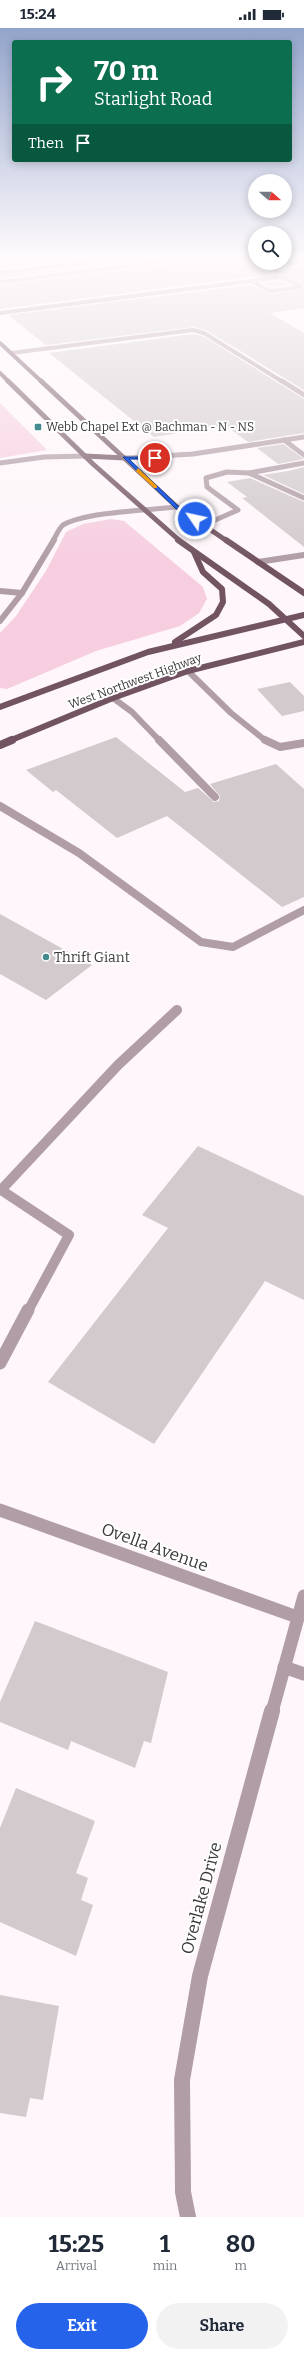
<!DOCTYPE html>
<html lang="en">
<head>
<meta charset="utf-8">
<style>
	:root { --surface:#fff; --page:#f2f2f3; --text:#1f2937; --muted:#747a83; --accent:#2563eb }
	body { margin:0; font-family:Bitter,serif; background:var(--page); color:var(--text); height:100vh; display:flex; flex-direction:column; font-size:15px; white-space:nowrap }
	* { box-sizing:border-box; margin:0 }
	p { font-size:13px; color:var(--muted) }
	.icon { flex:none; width:22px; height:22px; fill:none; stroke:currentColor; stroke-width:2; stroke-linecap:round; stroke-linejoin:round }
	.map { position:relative; height:2189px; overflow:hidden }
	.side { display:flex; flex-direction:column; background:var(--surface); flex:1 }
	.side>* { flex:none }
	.top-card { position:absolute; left:12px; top:12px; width:280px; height:122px; border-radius:4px; box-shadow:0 2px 10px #0003; background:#0b6e4f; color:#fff; overflow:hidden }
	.needle { width:26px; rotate:110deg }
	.buttons { position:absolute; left:248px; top:146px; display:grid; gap:8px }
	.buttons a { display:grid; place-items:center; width:44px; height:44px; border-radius:50%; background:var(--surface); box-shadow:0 2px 10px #0003; font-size:20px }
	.pin { position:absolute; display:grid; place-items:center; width:34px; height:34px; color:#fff; margin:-17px; border:2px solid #fff; border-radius:50%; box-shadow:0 1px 4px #0007 }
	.me { position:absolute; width:44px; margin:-22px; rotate:304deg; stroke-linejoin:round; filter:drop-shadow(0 0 3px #0008) }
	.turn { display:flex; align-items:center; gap:14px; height:84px; padding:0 16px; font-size:18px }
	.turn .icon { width:52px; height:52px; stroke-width:2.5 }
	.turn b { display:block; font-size:28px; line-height:34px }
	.then { display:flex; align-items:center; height:38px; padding:0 16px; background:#0003; gap:8px; font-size:15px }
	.eta { display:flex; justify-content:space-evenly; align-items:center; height:68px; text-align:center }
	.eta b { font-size:24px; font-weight:700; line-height:28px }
	.primary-button { display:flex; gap:8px; margin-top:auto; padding:8px 16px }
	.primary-button a { flex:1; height:46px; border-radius:24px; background:var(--accent); color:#fff; font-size:16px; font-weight:700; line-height:46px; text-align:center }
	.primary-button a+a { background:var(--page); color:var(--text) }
	.status { display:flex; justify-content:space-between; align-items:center; height:28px; padding:0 20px; background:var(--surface); direction:ltr }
	.status svg { height:11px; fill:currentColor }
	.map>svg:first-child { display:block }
	.green { fill:#f6cee0 }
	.building { fill:#d2cacd }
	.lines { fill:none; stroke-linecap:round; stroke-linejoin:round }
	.minor-far6 { stroke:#b09da5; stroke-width:4 }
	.minor-far5 { stroke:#b09da5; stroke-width:5 }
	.minor-far4 { stroke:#b09da5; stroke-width:6 }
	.minor-far3 { stroke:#b09da5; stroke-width:8 }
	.minor-far2 { stroke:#b09da5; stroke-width:10 }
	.minor-far1 { stroke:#b09da5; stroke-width:13 }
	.minor { stroke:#b09da5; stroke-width:16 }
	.major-far3 { stroke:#715361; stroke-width:4 }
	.major-far2 { stroke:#715361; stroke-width:5 }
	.major-far1 { stroke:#715361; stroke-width:6 }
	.major { stroke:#715361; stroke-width:8 }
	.route { fill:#2563eb; stroke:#184099 }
	.slow { fill:#f59e0b }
	.poi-dot { fill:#438b8e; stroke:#fff; stroke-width:1.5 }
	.labels { text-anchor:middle; stroke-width:4; stroke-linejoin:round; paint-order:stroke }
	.far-poi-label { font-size:12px; fill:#3c393a; stroke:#fff; text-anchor:start }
	.far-street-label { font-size:12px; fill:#3c393a; stroke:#fff }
	.poi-label { font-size:14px; fill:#3c393a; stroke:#fff; text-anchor:start }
	.near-street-label { font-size:17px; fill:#3c393a; stroke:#fff }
</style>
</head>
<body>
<div class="status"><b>15:24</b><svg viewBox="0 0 49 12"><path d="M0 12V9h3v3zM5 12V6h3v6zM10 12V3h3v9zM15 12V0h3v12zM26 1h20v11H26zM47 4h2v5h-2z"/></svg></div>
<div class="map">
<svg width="304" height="2189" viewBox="0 0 304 2189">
	<rect width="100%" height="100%" fill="#fef6fa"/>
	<g class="green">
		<path d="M0 375 47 422 0 430Z"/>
		<path d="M111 491 124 493 203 559 207 571 199 585 180 598 96 623 7 661 0 660V605L16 588 46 543 66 504 83 496Z"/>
	</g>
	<g class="building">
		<path d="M0 228H106L0 241Z"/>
		<path d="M223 228H232L264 244 274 246 0 281V257L208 231Z"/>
		<path d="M106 235 107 237 0 250V248Z"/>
		<path d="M304 239V257L280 246V242Z"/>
		<path d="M281 253 290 257 271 259 262 255Z"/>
		<path d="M250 257 270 266 304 261V280L270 285 304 305V362L206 302 194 299 46 317 8 287Z"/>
		<path d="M193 306 203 308 304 371V405L248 414 225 397 154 409 49 325Z"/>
		<path d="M283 416 304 431 278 436 257 420Z"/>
		<path d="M304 439V466L263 447 288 443Z"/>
		<path d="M250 450 304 474V519L242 470 247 469 227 454Z"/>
		<path d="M290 654 304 668V683L282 688 257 661Z"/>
		<path d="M116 709 185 764 198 760 214 774 219 773 220 768 210 756 276 736 304 761V869L282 879 167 788 117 810 56 762 53 764 26 742Z"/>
		<path d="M0 886 92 937 46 972 0 946Z"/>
		<path d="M198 1118 304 1168V1272L265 1253 154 1416 48 1354 168 1200 142 1187Z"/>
		<path d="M35 1593 168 1644 151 1715 144 1713 135 1740 71 1713 68 1722 0 1694V1674Z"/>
		<path d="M16 1760 95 1793 76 1845 88 1850 81 1872 93 1877 76 1928 0 1894V1800Z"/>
		<path d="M0 1967 59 1978 43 2072 30 2070 26 2089 0 2085Z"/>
	</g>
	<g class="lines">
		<g class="minor-far6">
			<path d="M244 228 255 233"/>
			<path d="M259 235 277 244"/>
			<path d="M289 235 304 233"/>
			<path d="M0 245 134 228"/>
			<path d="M282 249 301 259 270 263 251 253Z"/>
			<path d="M0 254 208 228"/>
			<path d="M0 285 251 253"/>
			<path d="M11 325 193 302 204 305 283 354"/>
		</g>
		<g class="minor-far5">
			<path d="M282 353 304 367"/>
			<path d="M284 412 304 427"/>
			<path d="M125 430 193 426 304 409"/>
			<path d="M0 435 44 429 85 428"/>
			<path d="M249 445 304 470"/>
			<path d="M204 497 238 482 207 459 206 450 227 444 249 445 304 435"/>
			<path d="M53 513C56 508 59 500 63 497 85 484 150 482 177 479"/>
		</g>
		<g class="minor-far4">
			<path d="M258 534 304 527"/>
			<path d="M0 563 22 565"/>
			<path d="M0 593 22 565 54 512"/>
			<path d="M188 643 231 685 266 713"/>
			<path d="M113 670 132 684 160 713"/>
		</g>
		<g class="minor-far3">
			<path d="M159 712 215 769"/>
			<path d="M265 712 280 719 304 715"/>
			<path d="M0 778 79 825 201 914 233 919 304 882"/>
		</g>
		<path class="minor-far2" d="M28 1283 69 1207 1 1162 118 1037 177 982"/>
		<g class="minor-far1">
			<path d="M0 1335 28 1282"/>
			<path d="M0 1482 297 1589"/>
			<path d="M284 1639 304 1646"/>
			<path d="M272 1684 304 1568"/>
		</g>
		<path class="minor" d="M188 2189 183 2164 182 2052 200 1948 272 1683"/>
		<g class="major-far3">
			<path d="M0 315 42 354"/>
			<path d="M0 345 9 354"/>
		</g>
		<g class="major-far2">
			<path d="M8 353 93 436 180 513"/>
			<path d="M41 353 177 479 227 513"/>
			<path d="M85 428 125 430"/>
		</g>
		<g class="major-far1">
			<path d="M178 512 269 576 304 608"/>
			<path d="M226 512 304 565"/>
			<path d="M175 614 216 587 223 574 222 561 203 544 194 524"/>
			<path d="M0 679 148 624 304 587"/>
			<path d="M9 713 113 670 188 643 304 614"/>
		</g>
		<path class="major" d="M0 717 12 712"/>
	</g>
	<linearGradient id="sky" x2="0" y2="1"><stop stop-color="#93a4cb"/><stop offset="0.43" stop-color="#fffbfd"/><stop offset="1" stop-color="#fffbfd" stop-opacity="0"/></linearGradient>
	<rect width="304" height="534" fill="url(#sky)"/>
	<path class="route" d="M123 429H157L155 431H129L178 478 197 490V492H193L175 480Z"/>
	<path class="slow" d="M138 440 157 458V460H154L136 443Z"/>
	<g class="poi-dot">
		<rect x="34" y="395" width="8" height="8" rx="2"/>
		<circle cx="46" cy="929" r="4"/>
	</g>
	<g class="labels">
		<g class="far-poi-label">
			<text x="46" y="403">Webb Chapel Ext @ Bachman - N - NS</text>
		</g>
		<g class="far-street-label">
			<text transform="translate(135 653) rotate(-20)" y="4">West Northwest Highway</text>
		</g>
		<g class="poi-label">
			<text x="54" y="934">Thrift Giant</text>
		</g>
		<g class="near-street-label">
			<text transform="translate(155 1519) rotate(20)" y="6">Ovella Avenue</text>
			<text transform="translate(201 1870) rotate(-75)" y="6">Overlake Drive</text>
		</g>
	</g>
</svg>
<div class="buttons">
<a><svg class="needle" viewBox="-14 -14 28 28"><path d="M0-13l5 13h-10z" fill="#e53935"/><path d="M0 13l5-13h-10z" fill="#747a83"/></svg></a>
<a><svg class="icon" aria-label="search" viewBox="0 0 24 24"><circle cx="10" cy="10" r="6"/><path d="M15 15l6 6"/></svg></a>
</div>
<div class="pin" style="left:155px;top:430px;background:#d93025"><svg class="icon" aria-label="arrive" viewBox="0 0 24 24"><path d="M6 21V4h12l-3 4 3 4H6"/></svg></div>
<svg class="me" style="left:195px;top:491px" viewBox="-20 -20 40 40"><circle r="17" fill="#2563eb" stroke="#fff" stroke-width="3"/><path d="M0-11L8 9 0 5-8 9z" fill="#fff"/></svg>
<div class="top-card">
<div class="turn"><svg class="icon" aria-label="right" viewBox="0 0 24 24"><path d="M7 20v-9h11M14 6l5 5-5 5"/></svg><div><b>70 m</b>Starlight Road</div></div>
<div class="then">Then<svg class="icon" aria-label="arrive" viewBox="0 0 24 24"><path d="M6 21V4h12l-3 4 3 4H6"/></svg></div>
</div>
</div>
<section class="side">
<div class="eta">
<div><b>15:25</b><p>Arrival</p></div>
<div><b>1</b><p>min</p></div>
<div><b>80</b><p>m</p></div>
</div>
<div class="primary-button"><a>Exit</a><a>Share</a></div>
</section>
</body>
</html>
